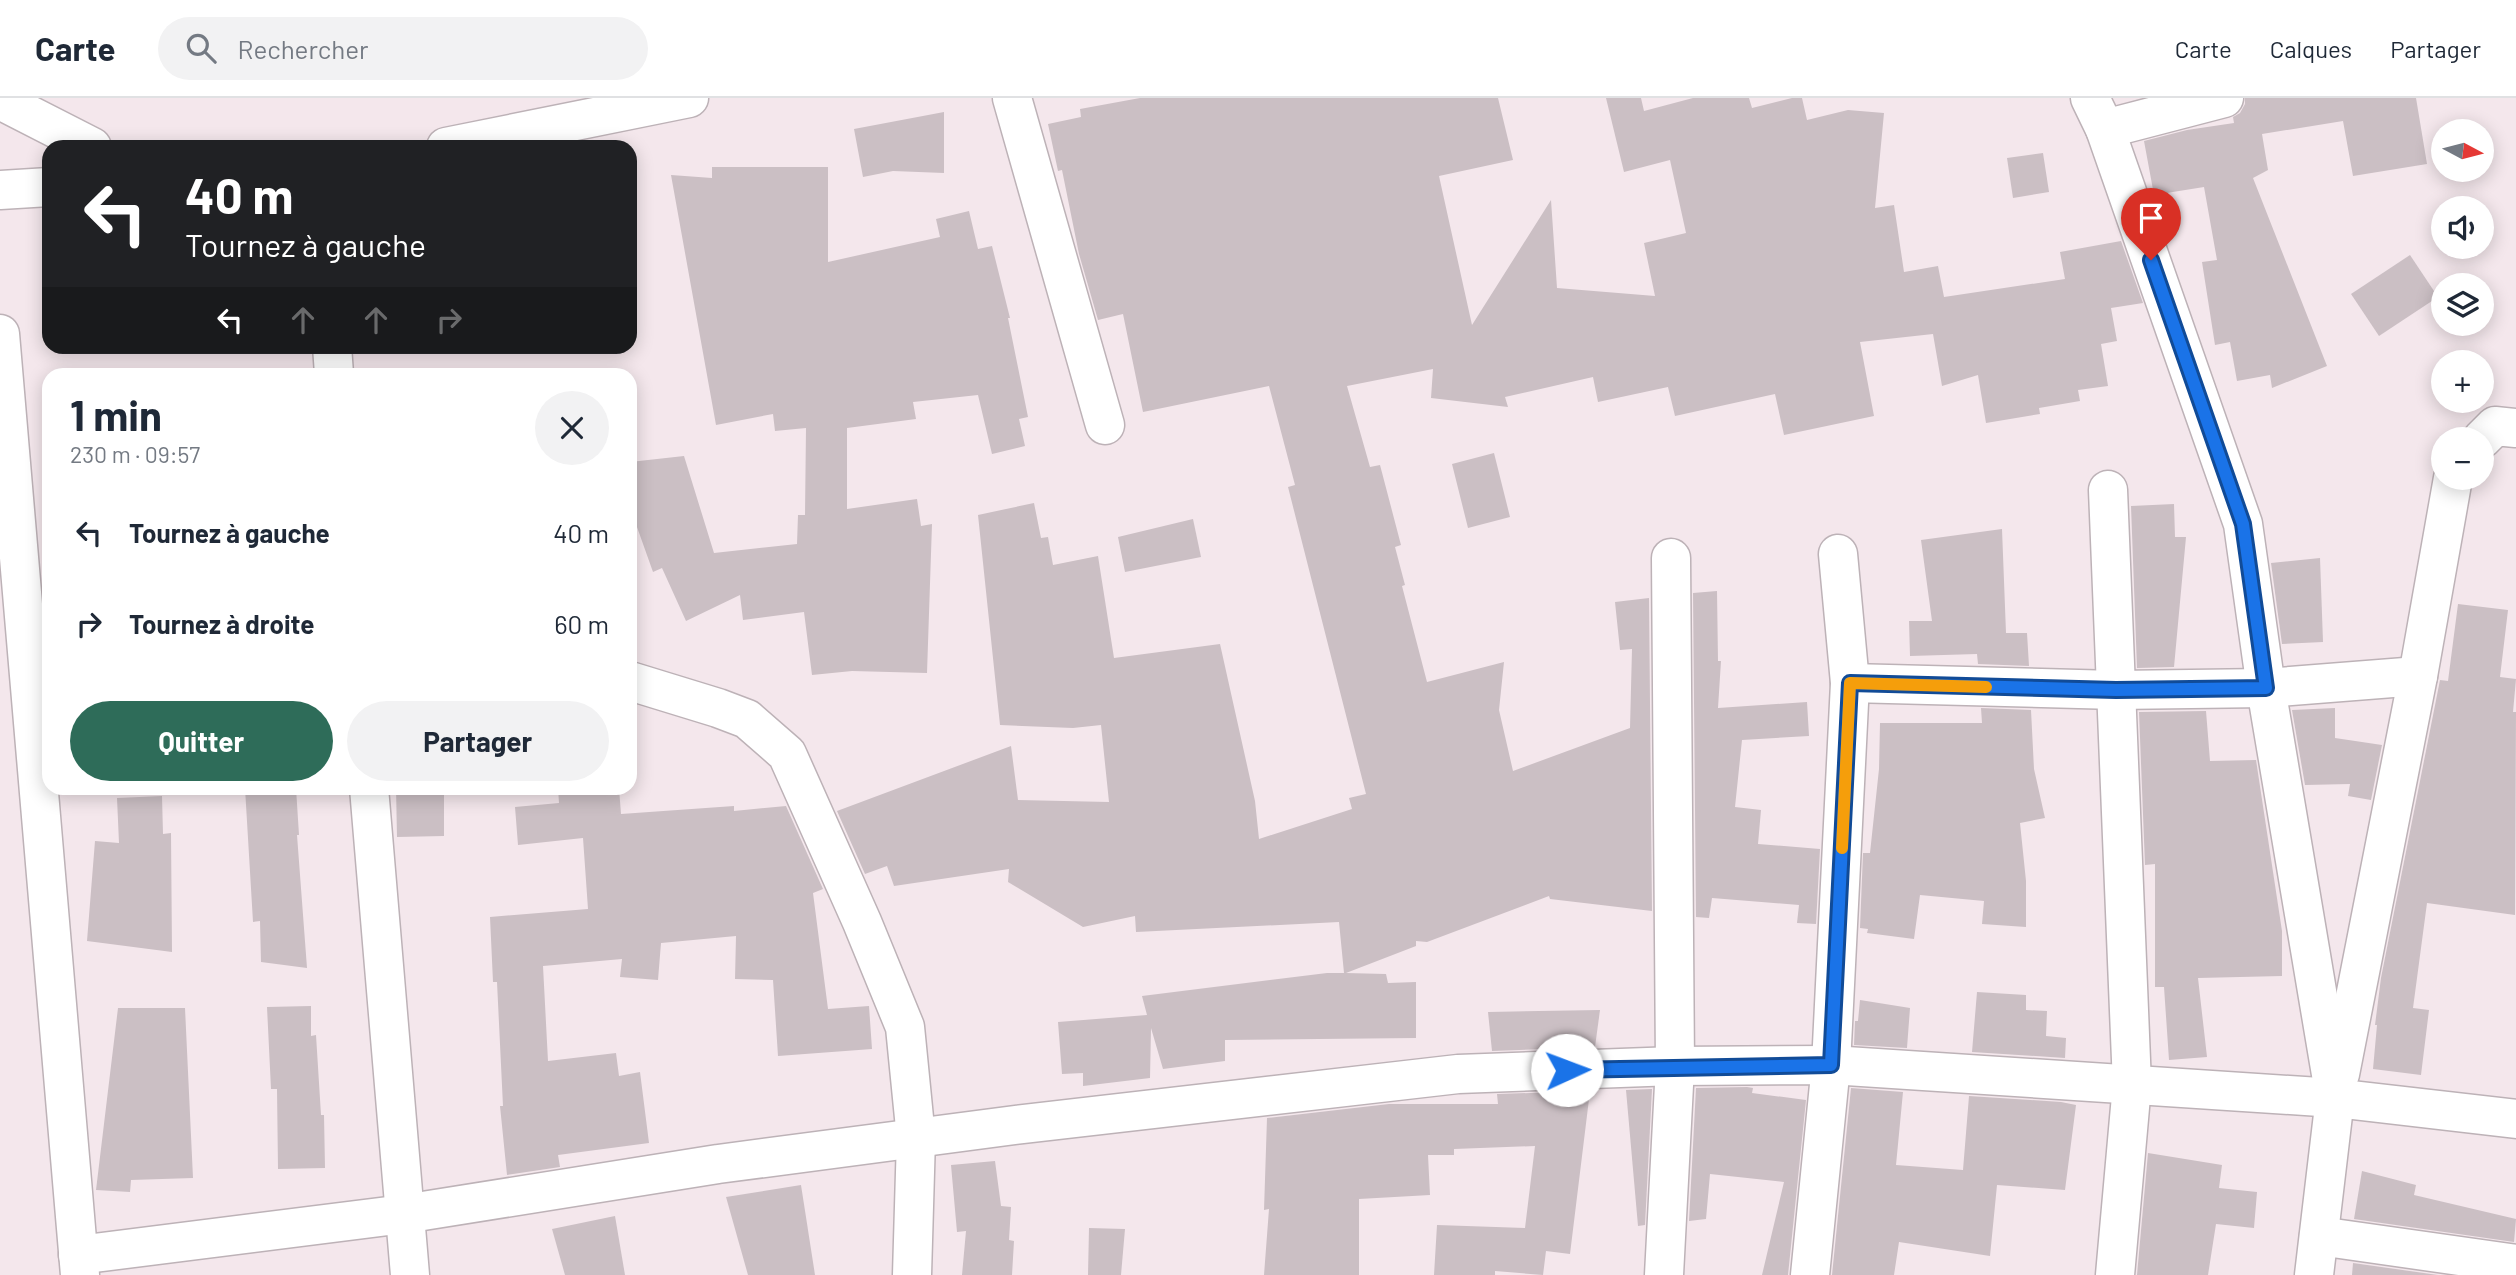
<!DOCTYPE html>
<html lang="fr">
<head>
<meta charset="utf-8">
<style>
	:root { --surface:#fff; --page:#f2f2f3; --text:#1f2937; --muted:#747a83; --line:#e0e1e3; --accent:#2e6c59 }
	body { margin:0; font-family:Barlow,sans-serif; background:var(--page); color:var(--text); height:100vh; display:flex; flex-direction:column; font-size:26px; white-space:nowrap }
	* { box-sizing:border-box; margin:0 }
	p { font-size:23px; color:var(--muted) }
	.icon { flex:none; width:38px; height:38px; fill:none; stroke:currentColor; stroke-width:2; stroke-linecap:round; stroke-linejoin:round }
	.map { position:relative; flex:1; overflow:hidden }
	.side { position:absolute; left:42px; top:270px; width:595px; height:427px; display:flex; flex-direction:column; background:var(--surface); border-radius:21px; box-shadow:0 4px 18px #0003 }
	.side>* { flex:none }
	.banner { position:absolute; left:42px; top:42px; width:595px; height:214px; border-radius:21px; box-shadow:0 4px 18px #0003; background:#202124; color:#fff; overflow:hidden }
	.needle { width:46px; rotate:97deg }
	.fabs { position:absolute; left:2431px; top:21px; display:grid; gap:14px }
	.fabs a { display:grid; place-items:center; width:63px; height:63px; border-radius:50%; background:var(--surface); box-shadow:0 4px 18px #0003; font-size:35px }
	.pin { position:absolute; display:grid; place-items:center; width:60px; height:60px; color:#fff; margin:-72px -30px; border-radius:50% 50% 50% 0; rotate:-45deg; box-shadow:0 0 7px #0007 }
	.pin .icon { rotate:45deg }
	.me { position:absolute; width:77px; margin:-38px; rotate:88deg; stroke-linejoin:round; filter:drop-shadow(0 0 5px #0008) }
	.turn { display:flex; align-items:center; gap:24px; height:147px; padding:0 28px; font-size:32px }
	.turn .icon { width:91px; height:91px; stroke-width:2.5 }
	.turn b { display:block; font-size:49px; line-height:60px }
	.lanes { display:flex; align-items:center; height:66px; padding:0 28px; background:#0003; justify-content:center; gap:35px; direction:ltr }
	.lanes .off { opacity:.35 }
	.round { display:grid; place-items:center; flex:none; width:74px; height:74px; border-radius:37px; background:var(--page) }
	.headline { display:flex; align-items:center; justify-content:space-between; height:119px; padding:0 28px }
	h1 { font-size:42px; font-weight:700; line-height:52px }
	.primary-button { display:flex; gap:14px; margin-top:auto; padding:14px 28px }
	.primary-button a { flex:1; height:80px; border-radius:42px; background:var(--accent); color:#fff; font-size:28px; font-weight:700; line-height:80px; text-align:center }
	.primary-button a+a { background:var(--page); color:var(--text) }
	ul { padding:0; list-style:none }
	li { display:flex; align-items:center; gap:21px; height:91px; padding:0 28px }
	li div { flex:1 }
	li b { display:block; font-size:26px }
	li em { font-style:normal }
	header { display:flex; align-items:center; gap:42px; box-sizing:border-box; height:98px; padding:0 35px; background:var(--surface); border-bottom:2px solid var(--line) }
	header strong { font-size:33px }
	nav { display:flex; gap:38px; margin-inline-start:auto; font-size:24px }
	.search { width:490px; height:63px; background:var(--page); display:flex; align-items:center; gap:18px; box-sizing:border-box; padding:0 24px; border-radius:38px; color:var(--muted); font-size:26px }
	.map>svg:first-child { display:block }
	.building { fill:#cbbfc4 }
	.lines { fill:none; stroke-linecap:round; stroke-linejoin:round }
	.minor-casing { stroke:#bdb2b7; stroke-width:41 }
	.minor { stroke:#fff; stroke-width:38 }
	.route-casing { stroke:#114b97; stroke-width:18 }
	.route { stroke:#1a73e8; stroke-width:12 }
	.slow { stroke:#f59e0b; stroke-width:12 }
</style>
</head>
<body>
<header>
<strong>Carte</strong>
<div class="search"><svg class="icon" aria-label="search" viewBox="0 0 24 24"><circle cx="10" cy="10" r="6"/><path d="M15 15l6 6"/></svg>Rechercher</div>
<nav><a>Carte</a><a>Calques</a><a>Partager</a></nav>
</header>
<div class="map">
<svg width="2516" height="1177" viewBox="0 0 2516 1177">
	<rect width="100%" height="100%" fill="#f4e7ec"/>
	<g class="building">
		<path d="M1140 0H1498L1513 62 1439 78 1472 227 1551 102 1557 190 1655 198 1644 145 1686 135 1670 62 1624 74 1606 0H1641L1644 13 1693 0H1749L1752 10 1792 0H1802L1807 22 1848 12 1884 15 1875 110 1894 107 1904 174 1938 168 1944 199 2065 181 2060 154 2121 143 2143 205 2111 210 2117 243 2101 246 2108 288 2078 292 2080 303 2039 310 2040 316 1986 325 1978 277 1942 288 1933 236 1860 244 1874 318 1784 337 1775 296 1675 318 1668 289 1598 304 1593 279 1505 299 1508 309 1431 300 1433 271 1347 288 1370 369 1380 367 1401 447 1395 449 1405 487 1402 488 1427 584 1504 564 1499 612 1513 673 1630 630 1632 551 1620 552 1615 504 1649 500 1652 813 1550 801 1549 798 1427 844 1416 843V848L1346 875 1386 876 1388 885 1416 884V940L1225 942V963L1163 971 1151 930 1150 980 1083 988V975L1062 976 1058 924 1147 917 1142 898 1327 875H1344L1339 824 1136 834 1135 818 1083 829 1008 784 1009 771 894 788 887 768 865 776 837 713 1011 648 1018 702 1109 704 1101 627 1073 630 1000 627 978 417 1034 405 1041 440 1048 439 1053 467 1098 458 1114 560 1220 546 1255 703 1259 741 1352 711 1349 700 1366 696 1288 389 1295 387 1269 288 1143 314 1123 216 1098 222 1079 156 1062 72 1058 73 1048 26 1081 19 1080 11Z"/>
		<path d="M2245 0H2416L2427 66 2353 78 2343 23 2262 36 2268 72 2253 80 2327 268 2272 290 2270 277 2237 283 2230 244 2215 247 2202 164 2217 162 2204 89 2154 97 2144 43 2187 32 2234 25 2233 19 2240 15 2245 6Z"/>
		<path d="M944 14V75L893 73 863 79 854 31Z"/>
		<path d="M2043 55 2049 94 2013 100 2007 60Z"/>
		<path d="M712 69H828V164L940 139 936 121 969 113 978 151 992 148 1010 220H1008L1028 319 1019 321 1025 348 992 356 978 297 913 304 916 321 847 330V411L917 401 921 428 932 426 927 575 852 573 812 577 804 514 743 522 740 497 686 523 662 470 653 474 632 415 630 364 684 358 714 455 797 446 798 417H805L806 330 775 333 773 316 716 327 671 77 712 80Z"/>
		<path d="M2410 157 2438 199 2379 238 2351 196Z"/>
		<path d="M1494 355 1510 419 1468 430 1452 366Z"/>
		<path d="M2174 406 2175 439H2186L2174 569 2137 570 2131 408Z"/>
		<path d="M1193 421 1201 459 1125 474 1118 439Z"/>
		<path d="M2002 431 2006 535H2027L2029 568 1978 566 1977 556 1910 558 1909 523H1932L1921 442Z"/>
		<path d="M2320 460 2323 544 2282 546 2271 465Z"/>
		<path d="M1717 493 1718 563H1721L1718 610 1807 604 1809 638 1742 642 1735 709 1761 712 1758 746 1820 751 1816 826 1797 825 1799 807 1712 800 1709 820 1696 819 1693 495Z"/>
		<path d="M2458 506 2508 512 2500 579 2516 581 2513 614H2516L2515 817 2427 805 2413 910 2429 912 2421 977 2373 971 2377 927H2375L2381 880 2440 582 2448 583Z"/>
		<path d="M1981 610 2031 612 2034 671 2045 720 2020 725 2026 783V829L1982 826 1984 803 1920 797 1914 841 1867 835 1868 831 1860 830 1863 755H1870L1879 671 1880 625H1982Z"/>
		<path d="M2335 610V640L2382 647 2371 702 2348 698 2350 686 2305 687 2292 612Z"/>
		<path d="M2206 613 2210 663 2256 662 2282 833V878L2198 880 2207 959 2169 962 2164 889H2155V766L2145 767 2139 614Z"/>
		<path d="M245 690H296L299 737H297L307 870 261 864 260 823 253 824Z"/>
		<path d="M396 690H444V738L397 739Z"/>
		<path d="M558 690H619L621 716 734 708V713L786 708 823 791 813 795 828 911 869 908 872 951 778 958 773 882 735 881 736 838 661 845 658 882 620 879 622 861 543 868 548 963 616 955 619 978 640 974 649 1045 558 1057 560 1069 507 1077 500 1008H503L497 884H493L490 819 588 811 583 740 518 747 515 709 559 705Z"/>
		<path d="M162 698 163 736 171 735 172 854 87 843 95 743 119 745 117 700Z"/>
		<path d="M1977 894 2026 897V912L2047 913 2046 938 2066 940 2065 960 1972 954Z"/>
		<path d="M1860 902 1910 910 1907 950 1854 947 1855 923H1858Z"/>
		<path d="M311 908V938L316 937 321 1017H324L325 1070 278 1071 277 991H271L267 909Z"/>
		<path d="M118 910H185L193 1080 131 1082 130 1094 96 1092Z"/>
		<path d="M1600 912 1595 949 1492 953 1488 914Z"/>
		<path d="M1747 989 1753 990 1752 995 1806 1002 1788 1177H1762L1784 1084 1710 1076 1706 1121 1689 1123 1696 990Z"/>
		<path d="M1851 990 1903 994 1896 1067 1963 1072 1969 998 2061 1004 2076 1007 2065 1092 1997 1087 1990 1158 1899 1144 1894 1177H1832Z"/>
		<path d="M1652 991 1645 1127 1638 1128 1626 992Z"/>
		<path d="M1590 993 1570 1156 1546 1153 1543 1177 1495 1173V1177H1434L1437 1127 1525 1130 1535 1048 1454 1051V1057H1428L1430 1097 1359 1101V1177H1264L1269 1111 1264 1112 1267 1020 1389 1006H1498L1497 996Z"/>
		<path d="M2148 1055 2222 1067 2219 1090 2257 1094 2254 1130 2216 1126 2208 1177H2137Z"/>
		<path d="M995 1063 1001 1108 1011 1109 1009 1142 1014 1143 1012 1177H962L966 1133 957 1134 951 1067Z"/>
		<path d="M2362 1073 2416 1087 2414 1097 2516 1121 2514 1144 2354 1121Z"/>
		<path d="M801 1087 815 1177H748L726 1099Z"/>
		<path d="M615 1118 625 1177H565L552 1131Z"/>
		<path d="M1089 1130 1125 1131 1121 1177H1088Z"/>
		<path d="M2353 1165 2438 1177H2352Z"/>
	</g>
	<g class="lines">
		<defs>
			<g id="minor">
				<path d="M1012 0 1105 327"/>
				<path d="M2090 0 2105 31 2243 426 2266 590 2335 1000 2314 1177"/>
				<path d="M0 2 92 49"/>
				<path d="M2105 31 2224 0"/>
				<path d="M446 49 689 0"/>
				<path d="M0 92 49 89"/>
				<path d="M0 236 80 1177"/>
				<path d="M332 248 334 276"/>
				<path d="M2482 341 2495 328 2516 330"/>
				<path d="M2108 392 2132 987 2115 1177"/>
				<path d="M630 583 718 610 747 621 787 656 862 824 905 929 916 1040 912 1177"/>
				<path d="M1850 585 2116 592 2266 590 2418 578"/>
				<path d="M369 690 410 1177"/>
				<path d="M2340 976 2418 578 2453 380"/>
				<path d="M2319 1138 2516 1166"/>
				<path d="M78 1157 404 1116 718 1066 1015 1027 1458 976 1675 968 1831 967 2335 1000 2516 1021"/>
				<path d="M1664 1177 1675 968 1671 460"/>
				<path d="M1810 1177 1831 967 1850 585 1838 456"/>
			</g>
		</defs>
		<use href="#minor" class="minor-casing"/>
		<use href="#minor" class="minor"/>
	</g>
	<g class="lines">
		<defs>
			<path id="route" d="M1567 972 1831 967 1850 585 2116 592 2266 590 2243 426 2151 162"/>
		</defs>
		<use href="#route" class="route-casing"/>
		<use href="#route" class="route"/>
		<path class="slow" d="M1842 750 1850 585 1986 589"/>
	</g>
</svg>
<div class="fabs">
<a><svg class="needle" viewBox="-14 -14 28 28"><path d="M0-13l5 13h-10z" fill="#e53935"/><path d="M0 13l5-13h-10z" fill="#747a83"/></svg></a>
<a><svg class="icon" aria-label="sound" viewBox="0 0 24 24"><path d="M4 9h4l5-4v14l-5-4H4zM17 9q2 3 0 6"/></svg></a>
<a><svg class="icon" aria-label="layers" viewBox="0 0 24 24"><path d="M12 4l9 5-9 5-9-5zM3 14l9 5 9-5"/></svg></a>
<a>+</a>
<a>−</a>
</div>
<div class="pin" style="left:2151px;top:162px;background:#d93025"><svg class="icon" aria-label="arrive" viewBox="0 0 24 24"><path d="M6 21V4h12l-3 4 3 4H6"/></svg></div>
<svg class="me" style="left:1567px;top:972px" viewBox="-20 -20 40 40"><circle r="19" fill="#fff"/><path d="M0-13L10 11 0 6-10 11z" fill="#1a73e8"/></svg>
<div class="banner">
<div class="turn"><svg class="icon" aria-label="left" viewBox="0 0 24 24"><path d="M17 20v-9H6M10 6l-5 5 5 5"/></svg><div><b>40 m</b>Tournez à gauche</div></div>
<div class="lanes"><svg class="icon" aria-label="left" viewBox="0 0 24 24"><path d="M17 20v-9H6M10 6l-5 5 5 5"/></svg><svg class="icon off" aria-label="ahead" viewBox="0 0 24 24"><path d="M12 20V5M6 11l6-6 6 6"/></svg><svg class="icon off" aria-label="ahead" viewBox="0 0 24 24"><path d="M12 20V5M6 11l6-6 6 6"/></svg><svg class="icon off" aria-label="right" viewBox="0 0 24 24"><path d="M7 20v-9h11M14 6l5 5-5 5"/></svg></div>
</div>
<section class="side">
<div class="headline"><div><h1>1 min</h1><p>230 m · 09:57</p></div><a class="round"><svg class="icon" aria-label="close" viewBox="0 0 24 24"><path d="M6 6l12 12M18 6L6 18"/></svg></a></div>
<ul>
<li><svg class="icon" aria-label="left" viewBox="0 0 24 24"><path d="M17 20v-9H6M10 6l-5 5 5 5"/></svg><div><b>Tournez à gauche</b></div><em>40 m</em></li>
<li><svg class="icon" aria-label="right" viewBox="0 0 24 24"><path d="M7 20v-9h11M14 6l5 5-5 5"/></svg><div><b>Tournez à droite</b></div><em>60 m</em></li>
</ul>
<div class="primary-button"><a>Quitter</a><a>Partager</a></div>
</section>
</div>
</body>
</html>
